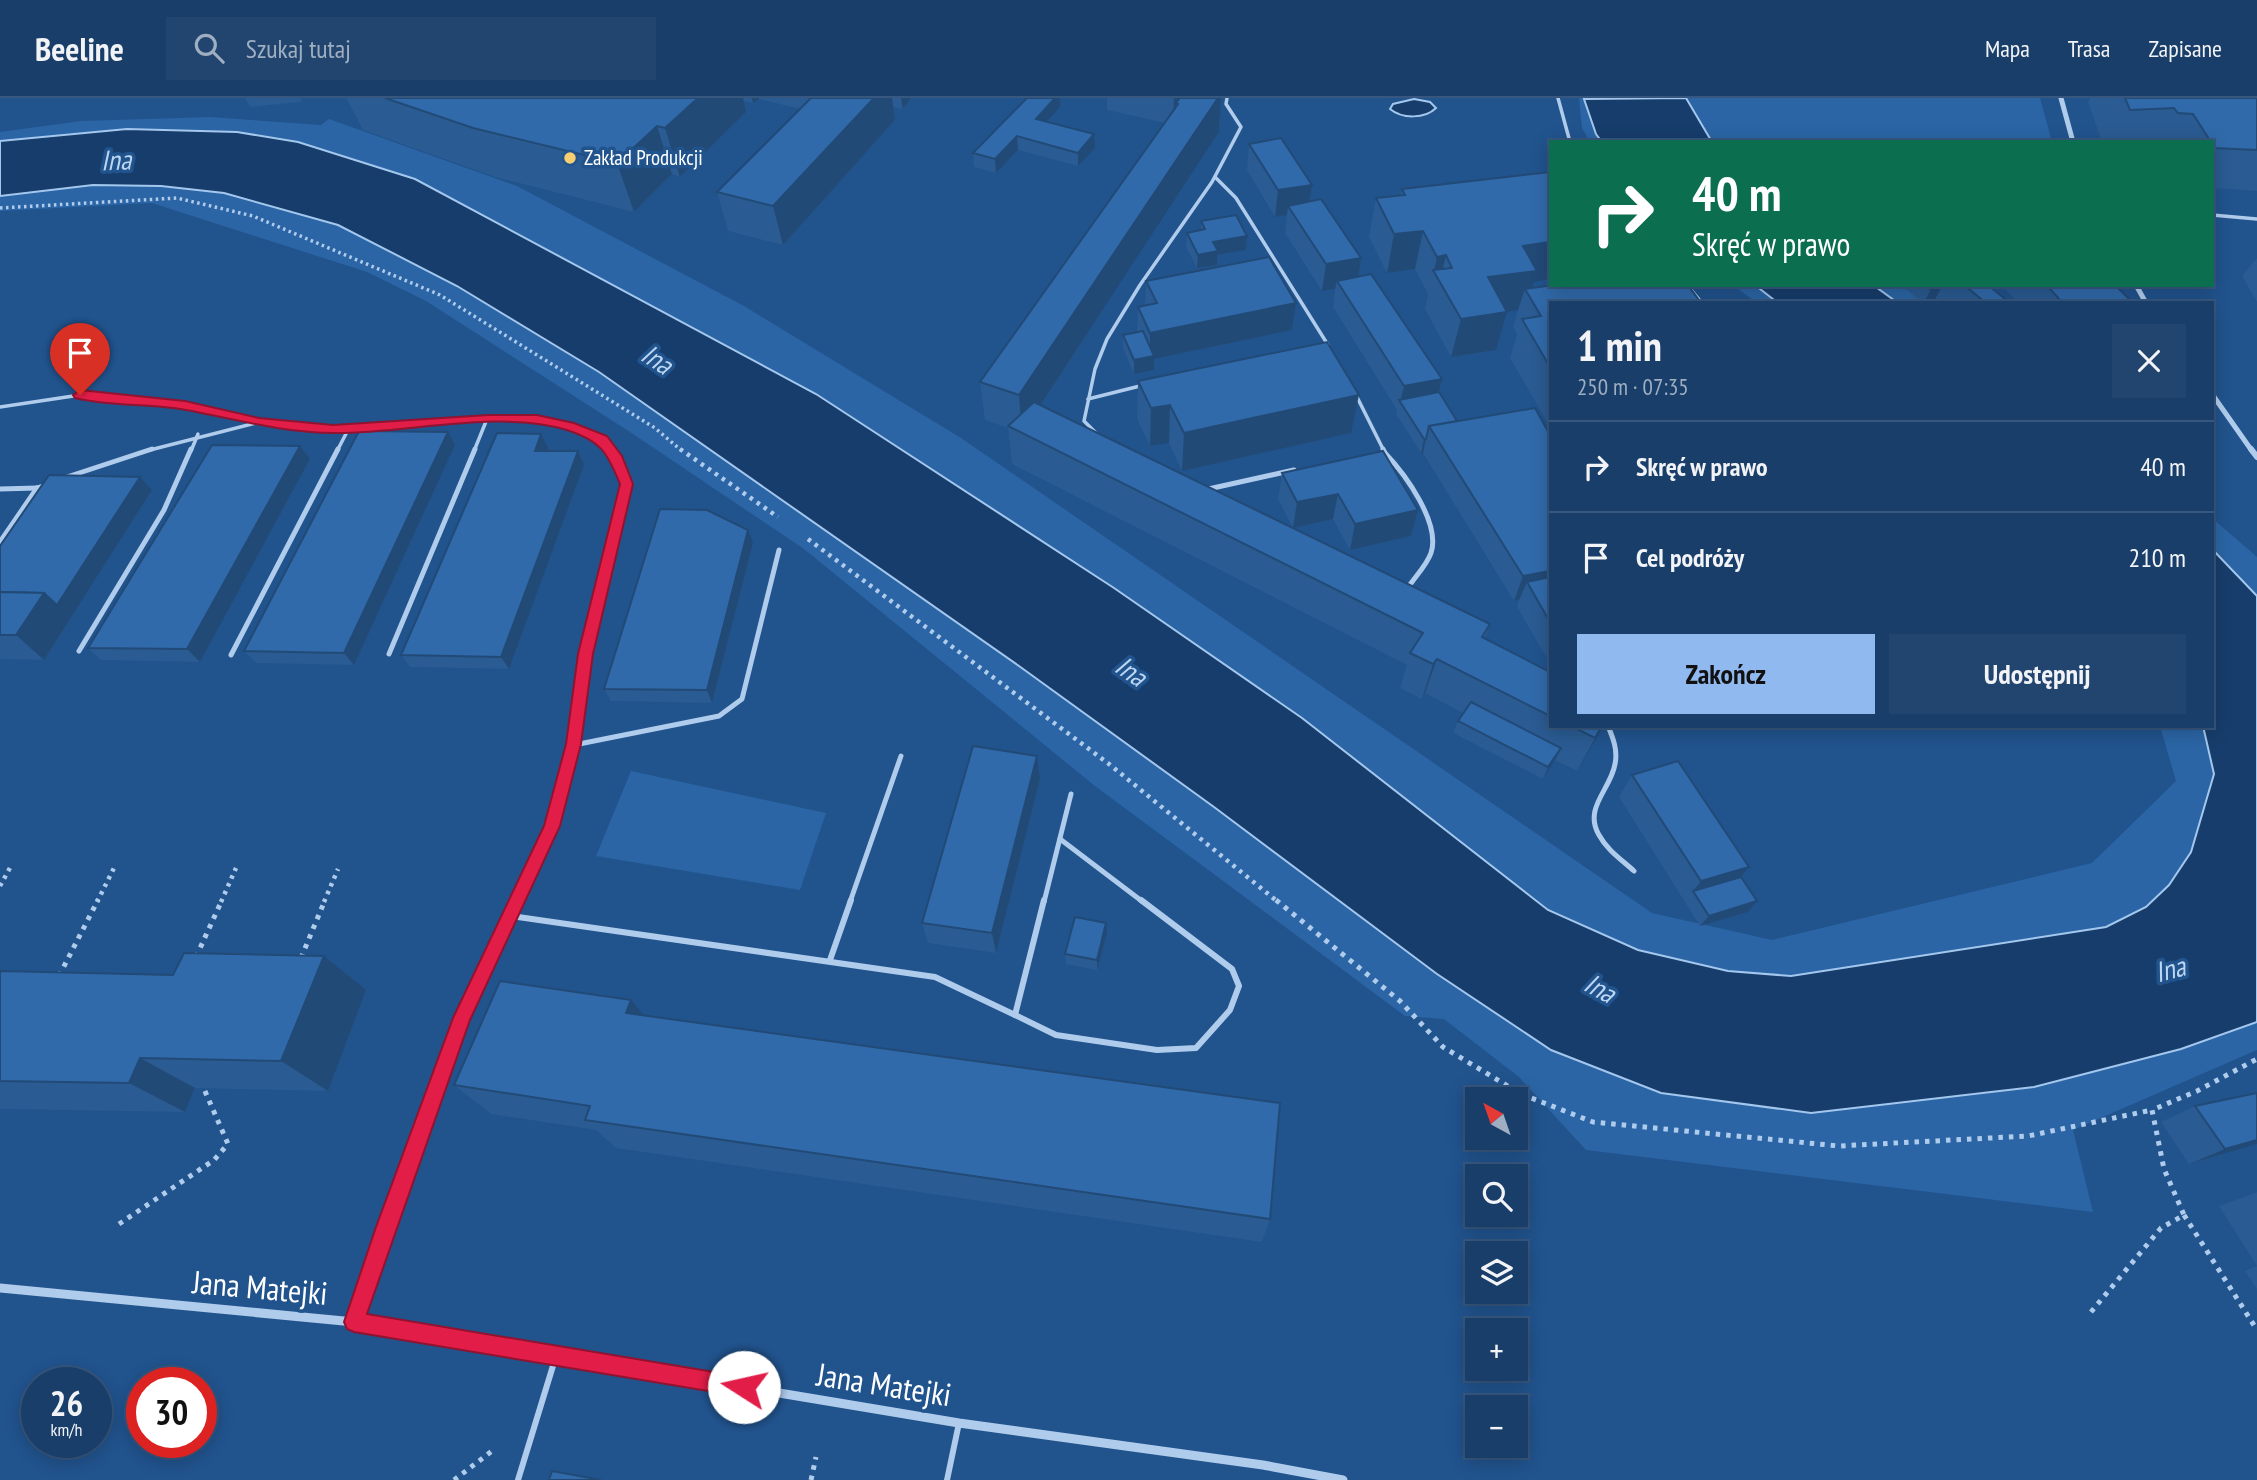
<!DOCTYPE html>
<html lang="pl">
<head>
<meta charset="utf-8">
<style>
	:root { --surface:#193e6a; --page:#224570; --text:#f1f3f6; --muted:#9faec1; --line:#37577e; --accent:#90b9f0 }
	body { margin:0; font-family:"PT Sans Narrow",sans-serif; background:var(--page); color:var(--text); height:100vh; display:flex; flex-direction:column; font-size:26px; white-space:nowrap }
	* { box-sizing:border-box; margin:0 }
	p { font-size:23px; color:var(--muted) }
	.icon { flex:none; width:38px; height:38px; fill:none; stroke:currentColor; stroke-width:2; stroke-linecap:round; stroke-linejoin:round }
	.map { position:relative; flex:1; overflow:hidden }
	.side { position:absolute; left:1549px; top:203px; width:665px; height:427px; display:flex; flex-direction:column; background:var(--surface); border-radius:0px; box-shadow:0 4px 18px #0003,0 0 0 2px var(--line) }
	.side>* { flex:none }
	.guide { position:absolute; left:1549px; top:42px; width:665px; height:147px; border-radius:0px; box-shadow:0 4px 18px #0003,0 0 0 2px var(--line); background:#0b6e4f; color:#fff; overflow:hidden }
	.needle { width:46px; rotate:320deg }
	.fabs { position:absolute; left:1465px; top:989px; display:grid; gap:14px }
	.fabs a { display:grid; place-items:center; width:63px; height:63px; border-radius:0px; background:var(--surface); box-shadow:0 4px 18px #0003,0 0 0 2px var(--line); font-size:35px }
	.speed { position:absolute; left:21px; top:1269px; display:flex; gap:14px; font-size:35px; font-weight:700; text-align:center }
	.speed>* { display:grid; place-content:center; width:91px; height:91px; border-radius:50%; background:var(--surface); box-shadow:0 4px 18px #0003,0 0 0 2px var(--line); line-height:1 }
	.speed small { font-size:18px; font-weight:400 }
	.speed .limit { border:10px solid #d22; background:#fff; color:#111 }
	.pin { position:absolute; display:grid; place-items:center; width:60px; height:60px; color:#fff; margin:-72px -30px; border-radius:50% 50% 50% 0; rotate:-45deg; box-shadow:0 0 7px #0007 }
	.pin .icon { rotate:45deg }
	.me { position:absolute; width:77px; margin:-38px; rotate:280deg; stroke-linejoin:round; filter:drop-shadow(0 0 5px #0008) }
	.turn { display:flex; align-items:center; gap:24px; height:147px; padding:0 28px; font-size:32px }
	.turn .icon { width:91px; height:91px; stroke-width:2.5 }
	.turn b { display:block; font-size:49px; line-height:60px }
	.round { display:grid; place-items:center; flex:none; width:74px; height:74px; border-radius:0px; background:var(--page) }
	.headline { display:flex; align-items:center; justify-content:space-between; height:119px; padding:0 28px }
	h1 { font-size:42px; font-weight:700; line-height:52px }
	.cta { display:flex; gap:14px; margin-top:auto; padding:14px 28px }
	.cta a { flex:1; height:80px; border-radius:0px; background:var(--accent); color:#111; font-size:28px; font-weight:700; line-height:80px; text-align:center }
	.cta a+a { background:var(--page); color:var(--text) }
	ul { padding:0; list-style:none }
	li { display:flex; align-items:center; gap:21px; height:91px; padding:0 28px; border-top:2px solid var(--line) }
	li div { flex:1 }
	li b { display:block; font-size:26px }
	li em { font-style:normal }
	header { display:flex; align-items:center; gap:42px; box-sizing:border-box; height:98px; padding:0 35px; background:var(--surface); border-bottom:2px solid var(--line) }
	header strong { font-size:33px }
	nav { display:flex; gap:38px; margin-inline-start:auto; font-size:24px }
	.search { width:490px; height:63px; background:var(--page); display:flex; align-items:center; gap:18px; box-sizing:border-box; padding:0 24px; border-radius:0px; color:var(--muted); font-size:26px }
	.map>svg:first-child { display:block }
	.green { fill:#2b65a5 }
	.water { fill:#173d6c; stroke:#a4c7ed; stroke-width:2 }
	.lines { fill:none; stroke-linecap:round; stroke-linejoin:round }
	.path-far2 { stroke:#b0ccec; stroke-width:3.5; stroke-dasharray:2.5 3.5; stroke-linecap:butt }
	.path-far1 { stroke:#b0ccec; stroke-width:4.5; stroke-dasharray:3.5 5; stroke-linecap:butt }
	.path { stroke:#b0ccec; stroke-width:5; stroke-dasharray:4.5 6; stroke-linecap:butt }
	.lane-far2 { stroke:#b0ccec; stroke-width:3.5 }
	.lane-far1 { stroke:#b0ccec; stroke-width:5 }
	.lane { stroke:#b0ccec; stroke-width:6 }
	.street-far2 { stroke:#b0ccec; stroke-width:5 }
	.street-far1 { stroke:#b0ccec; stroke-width:6 }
	.street { stroke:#b0ccec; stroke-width:9 }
	.wall { fill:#2a5b92 }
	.shaded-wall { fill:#224a77 }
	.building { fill:#316aaa; stroke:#224a77; stroke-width:2 }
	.route { fill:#e11d48; stroke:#92132f; stroke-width:2 }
	.poi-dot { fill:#f8ce72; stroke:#21538d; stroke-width:2.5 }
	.labels { text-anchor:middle; stroke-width:7; stroke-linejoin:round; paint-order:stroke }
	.far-poi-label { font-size:21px; fill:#fff; stroke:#21538d; text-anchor:start }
	.water-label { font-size:28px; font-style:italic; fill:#bcd6f3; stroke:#21538d }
	.near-street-label { font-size:32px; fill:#fff; stroke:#21538d }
</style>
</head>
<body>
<header>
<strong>Beeline</strong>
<div class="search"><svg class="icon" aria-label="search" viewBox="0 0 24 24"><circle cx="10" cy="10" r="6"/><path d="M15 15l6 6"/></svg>Szukaj tutaj</div>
<nav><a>Mapa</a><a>Trasa</a><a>Zapisane</a></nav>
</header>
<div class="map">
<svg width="2257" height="1382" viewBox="0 0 2257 1382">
	<rect width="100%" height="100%" fill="#21538d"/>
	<g class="green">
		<path d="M1579 0H2040L2052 44H1590L1582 30Z"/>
		<path d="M210 19 321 27 329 21 517 88 744 208 961 340 1652 815 1772 842 2092 765 2176 683 2160 628H2212V420L2257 459V952L2073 1032 2093 1114 1586 1052 1519 979 1444 921 1405 918 1095 688 804 451 630 334 426 203 367 174 152 105 0 113V34L81 23Z"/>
		<path d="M1733 187H1903L1938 205H1757Z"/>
		<path d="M631 673 826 715 800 792 596 758Z"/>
	</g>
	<g class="water">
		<path d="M1686 0 1712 44H1602L1596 36 1584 1Z"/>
		<path d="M1414 1 1430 4 1436 10C1425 21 1402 21 1390 11L1393 6Z"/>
		<path d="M127 31 237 34 298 44 415 81 816 296 1114 490 1302 620 1548 812 1638 852 1728 873 1791 878 2106 829 2146 809 2169 787 2191 754 2214 676 2203 628H2212V451L2257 498V924L2181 951 2034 989 1811 1015 1661 995 1551 952 1437 876 1214 709 1019 568 599 274 457 188 338 127 224 95 161 88 93 87 0 98V43Z"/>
		<path d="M1755 187H1873L1898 205H1778Z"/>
	</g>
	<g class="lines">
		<path class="path-far2" d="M0 110 177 100 253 118 440 197 655 330 682 353"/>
		<g class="path-far1">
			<path d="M680 351 778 419"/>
			<path d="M808 441 1109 666 1278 804"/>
			<path d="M0 788 11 768"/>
			<path d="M97 804 114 770"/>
			<path d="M221 804 236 770"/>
			<path d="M324 804 338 771"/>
		</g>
		<g class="path">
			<path d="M1276 802 1400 903 1443 949 1521 996 1593 1024 1839 1048 2028 1038 2152 1012"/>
			<path d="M196 859 222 802"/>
			<path d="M301 860 325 802"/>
			<path d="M59 878 98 802"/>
			<path d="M2184 1117 2257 1232"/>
			<path d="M119 1126 214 1062 228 1046 204 991"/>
			<path d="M2091 1214 2161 1130 2184 1117 2164 1071 2152 1012 2197 993 2257 961"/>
			<path d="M454 1382 492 1353"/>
			<path d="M811 1382 816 1359"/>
		</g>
		<g class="lane-far2">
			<path d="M1558 0 1570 44"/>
			<path d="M1215 79 1236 100 1328 247"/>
			<path d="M2212 117 2257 121"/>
			<path d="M1687 187 1702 205"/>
			<path d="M1355 295 1384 353"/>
			<path d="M1088 301 1144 287"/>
			<path d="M0 309 80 297 185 307 259 324 333 331 487 321 537 322 569 328 602 341 611 353"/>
			<path d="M1097 336 1084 323 1095 271 1107 241 1140 187 1212 84 1241 29 1226 6 1227 0"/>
			<path d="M146 353 256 325"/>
			<path d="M191 353 198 336"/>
			<path d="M337 353 349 330"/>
			<path d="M474 353 487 321"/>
		</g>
		<g class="lane-far1">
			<path d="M1383 351 1385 355"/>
			<path d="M1379 356 1385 355C1405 376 1441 425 1431 455 1427 467 1414 480 1407 491"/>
			<path d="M64 380 152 351"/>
			<path d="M0 391 37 390 49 386"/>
			<path d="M1204 392 1294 372"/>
			<path d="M0 444 37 390"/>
			<path d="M79 553 164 412 191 351"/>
			<path d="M389 556 475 351"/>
			<path d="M231 557 338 351"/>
			<path d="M1608 628C1613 640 1618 652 1615 666 1611 691 1583 710 1599 737 1607 752 1622 762 1634 773"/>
			<path d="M574 647 719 618 742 601 779 452"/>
			<path d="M1060 741 1143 804"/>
			<path d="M516 804 552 728 574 647 585 556 626 386 610 351"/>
			<path d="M850 804 901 658"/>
			<path d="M1044 804 1071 696"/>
		</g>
		<g class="lane">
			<path d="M511 818 935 879 1015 917 1044 802"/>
			<path d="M830 862 851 802"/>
			<path d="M1015 917 1056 937 1157 952 1196 950 1230 912 1239 888 1232 871 1141 802"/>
			<path d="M354 1224 385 1129 461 920 517 802"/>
			<path d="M518 1382 556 1258"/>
			<path d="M947 1382 959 1325"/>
		</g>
		<g class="street-far2">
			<path d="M2061 0 2073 44"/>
			<path d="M2136 187 2146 205"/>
			<path d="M2212 296 2252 353"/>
		</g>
		<path class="street-far1" d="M2251 351 2257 359"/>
		<path class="street" d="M0 1190 354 1224 959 1325 1263 1367 1343 1382"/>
	</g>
	<g class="wall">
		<path d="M245 0H302L301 4 250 9Z"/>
		<path d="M346 0H911V1L903 11 893 9 895 22 783 147 728 133 717 94 800 11 759 1 753 5 743 3 746 14 680 79 672 76 634 114 495 79 363 32Z"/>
		<path d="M1027 0H1060V9L1046 24 1095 50 1078 68 1018 52 996 75 974 69 973 55Z"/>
		<path d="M1107 0H1221L1219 34 1040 307 1293 430 1278 401 1282 375 1418 412 1411 438 1350 452 1333 421 1293 430 1490 526 1485 541 1550 574V628H1604L1577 673 1555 662 1543 681 1453 635 1458 623 1463 615 1425 595 1422 601 1400 590 1407 567 1012 366 1008 330 985 322 980 284 1165 25 1107 12Z"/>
		<path d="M2090 0H2257V93L2212 90V44H2102L2088 4Z"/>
		<path d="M1249 46 1312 87 1309 104 1361 160 1358 178 1439 294 1457 323 1550 337V562L1546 559 1517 509 1519 502 1514 503 1423 355H1421L1396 316 1397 312 1333 209 1335 191 1322 193 1285 135 1287 117 1275 119 1247 72Z"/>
		<path d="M1402 91 1534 184 1532 190 1550 205V329L1510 260 1517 236 1513 229 1518 212 1507 214 1496 252 1451 259 1425 211 1428 196 1415 171 1387 175 1369 139 1376 100 1400 98Z"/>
		<path d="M1201 123 1246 152 1217 157V167L1197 170 1186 149 1187 135 1201 132Z"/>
		<path d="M2257 160V204L2242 178Z"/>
		<path d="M1146 183 1296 205 1292 232 1154 261V272L1134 276 1123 250V237L1137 234 1138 209 1145 208Z"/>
		<path d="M1905 187H1994L1990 188 2010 205H1935L1934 203 1922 205 1904 189Z"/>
		<path d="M2001 187H2115L2133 205H2018Z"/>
		<path d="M1138 283 1351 335 1182 373 1169 345 1150 348 1137 321Z"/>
		<path d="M448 334 455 347 354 567 256 565 244 553Z"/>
		<path d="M300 348 310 361 200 564 101 562 88 550Z"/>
		<path d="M548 350 547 353H578L584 367 509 571 410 569 401 557Z"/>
		<path d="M152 392 44 562 0 561V448Z"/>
		<path d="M753 445 712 605 611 603 604 591Z"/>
		<path d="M1037 658 1040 681 996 855 928 845 922 825Z"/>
		<path d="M1632 677 1741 779 1757 803 1748 814 1700 828 1619 699Z"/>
		<path d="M1107 835 1097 872 1066 866 1065 856Z"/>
		<path d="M0 873 366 892 328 993 195 990 185 1014 0 1011Z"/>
		<path d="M644 917 1270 1121 1262 1144 616 1050 596 1032 491 1016 454 987Z"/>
		<path d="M2195 1008 2257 1046 2189 1066 2161 1024Z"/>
		<path d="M2257 1094V1191L2245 1173 2257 1168 2219 1108Z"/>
	</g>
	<g class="shaded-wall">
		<path d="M698 0H743L746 14 680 79 665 30Z"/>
		<path d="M752 0H758L759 1 753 5Z"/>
		<path d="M874 0H892L895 22 783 147 773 108Z"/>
		<path d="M901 0H911L903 11Z"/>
		<path d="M1055 0H1060V9L1036 35V21Z"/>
		<path d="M1174 0H1184L1176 5 1175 25 1173 27Z"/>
		<path d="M1218 0H1221L1219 34 1022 335 1019 297Z"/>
		<path d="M657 28 672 76 634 114 617 65Z"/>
		<path d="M1094 36 1095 50 1078 68V55Z"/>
		<path d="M1017 38 1018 52 996 75 995 61Z"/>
		<path d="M1312 87 1308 114 1288 108 1287 117 1275 119 1278 92Z"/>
		<path d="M1423 133 1415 171 1387 175 1394 136Z"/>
		<path d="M1247 138 1246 152 1217 157V167L1197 170 1198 157 1213 144Z"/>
		<path d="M1550 144V181L1534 184 1529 198 1525 191 1518 212 1507 214 1496 252 1451 259 1461 221 1488 179 1523 148Z"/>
		<path d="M1446 157 1440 183 1434 173 1437 159Z"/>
		<path d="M1361 160 1357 187 1337 183 1335 191 1322 193 1326 166Z"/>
		<path d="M1942 189 1934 203 1923 205 1931 192Z"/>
		<path d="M1296 205 1292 232 1154 261V272L1134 276V262L1150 259V235Z"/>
		<path d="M1442 281 1435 308 1400 305 1404 288Z"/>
		<path d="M1359 297 1351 335 1182 373 1184 335Z"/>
		<path d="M1170 307 1169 345 1150 348 1151 310Z"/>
		<path d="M448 334 455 347 354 567 344 555Z"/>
		<path d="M541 336 548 350 542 366 535 353Z"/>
		<path d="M1424 341H1426L1423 355H1421Z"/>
		<path d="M300 348 310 361 200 564 187 551Z"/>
		<path d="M578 353 584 367 509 571 501 559Z"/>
		<path d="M140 379 152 392 44 562 16 537 44 495Z"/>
		<path d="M1338 396 1333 421 1293 430 1297 404Z"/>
		<path d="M1418 412 1411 438 1350 452 1355 426Z"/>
		<path d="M748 432 753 445 712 605 707 592Z"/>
		<path d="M1550 473V496L1527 484 1519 502 1514 503 1523 478Z"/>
		<path d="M1437 561 1425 595 1422 601 1433 566Z"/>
		<path d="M1602 628H1604L1577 673 1595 640Z"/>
		<path d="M1561 650 1555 662 1543 681 1548 669Z"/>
		<path d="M1037 658 1040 681 996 855 992 835Z"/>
		<path d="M1749 769 1732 790 1693 793 1701 783Z"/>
		<path d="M1757 803 1748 814 1700 828 1709 818Z"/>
		<path d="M1106 825 1107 835 1097 872V862Z"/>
		<path d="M324 858 366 892 328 993 281 963Z"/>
		<path d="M631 902 658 934 626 915Z"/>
		<path d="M140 960 195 990 185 1014 129 985Z"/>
		<path d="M2257 1042V1046L2189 1066 2225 1051Z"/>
	</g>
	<g class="building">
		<path d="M385 0H698L665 30 657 28 617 65 473 30Z"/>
		<path d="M811 0H874L773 108 717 94Z"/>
		<path d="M1027 0H1055L1036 21 1094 36 1078 55 1017 38 995 61 973 55Z"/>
		<path d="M1180 0H1218L1019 297 980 284 1178 6 1176 5Z"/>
		<path d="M2125 0H2257V52L2215 50 2212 44H2211L2193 16 2178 15 2174 10 2130 12Z"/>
		<path d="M1281 40 1312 87 1278 92 1249 46Z"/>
		<path d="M1550 74V144L1523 148 1537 173 1488 179 1507 214 1461 221 1433 172 1452 170 1446 157 1437 159 1423 133 1394 136 1376 100 1405 97 1402 91Z"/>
		<path d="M1321 101 1361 160 1326 166 1288 108Z"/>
		<path d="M1236 117 1247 138 1213 144 1218 153 1198 157 1187 135 1205 131 1201 123Z"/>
		<path d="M1269 159 1296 205 1150 235 1138 209 1157 205 1146 183Z"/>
		<path d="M1371 176 1442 281 1404 288 1337 183Z"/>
		<path d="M1553 187H1688L1701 205H1550V269L1522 221 1541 218 1525 191Z"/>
		<path d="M1926 187H1943L1942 189 1931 192Z"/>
		<path d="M1964 187H1988L2010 205H1986Z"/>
		<path d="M2046 187H2115L2133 205H2063Z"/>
		<path d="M1143 233 1154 258 1134 262 1123 237Z"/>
		<path d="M1327 244 1359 297 1184 335 1170 307 1151 310 1138 283Z"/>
		<path d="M1439 294 1457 323 1429 328 1426 341H1424L1399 302Z"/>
		<path d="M1034 304 1490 526 1482 539 1550 574V618L1437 561 1433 566 1410 555 1423 535 1008 328Z"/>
		<path d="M1535 310 1550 337V473L1523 478 1429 328Z"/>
		<path d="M359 333 448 334 344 555 244 553Z"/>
		<path d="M497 335 541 336 535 353H578L501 559 401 557Z"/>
		<path d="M212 347 300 348 187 551 88 550Z"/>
		<path d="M1383 353 1418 412 1355 426 1338 396 1297 404 1282 375Z"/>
		<path d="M49 377 140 379 57 507 44 495 0 494V448Z"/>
		<path d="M660 411 707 412 748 432 707 592 604 591Z"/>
		<path d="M1550 479V524L1527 484Z"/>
		<path d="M0 494 44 495 16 537H0Z"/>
		<path d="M1471 604 1561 650 1548 669 1458 623Z"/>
		<path d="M1571 628H1602L1595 640Z"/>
		<path d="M973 648 1037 658 992 835 922 825Z"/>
		<path d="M1678 663 1749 769 1701 783 1632 677Z"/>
		<path d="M1741 779 1757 803 1709 818 1693 793Z"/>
		<path d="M1075 819 1106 825 1097 862 1065 856Z"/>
		<path d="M184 855 324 858 281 963 140 960 129 985 0 983V873L173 877Z"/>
		<path d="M500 883 631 902 626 915 1280 1005 1270 1121 585 1022 590 1008 454 987Z"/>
		<path d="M2257 995V1042L2225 1051 2195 1008Z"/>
		<path d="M552 1373 601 1382H549Z"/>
	</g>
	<path class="route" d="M80 292 185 303 259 320 333 327 488 317H537L574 325 607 338 622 358 633 386 593 556 581 646 560 728 470 922 367 1216 744 1279 752 1282 755 1289 752 1296 744 1299 354 1234 347 1231 344 1224 376 1129 453 920 544 728 566 646 578 556 620 386C607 354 601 343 567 332 499 311 405 336 334 335 283 335 235 321 186 312 150 305 111 309 75 300L73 297Z"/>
	<circle class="poi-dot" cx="570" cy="60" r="7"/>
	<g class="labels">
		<g class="far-poi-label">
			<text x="584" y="67">Zakład Produkcji</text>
		</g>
		<g class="water-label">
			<text transform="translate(116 62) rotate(-2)" y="10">Ina</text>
			<text transform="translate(657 261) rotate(33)" y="10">Ina</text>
			<text transform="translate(1131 573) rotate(35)" y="10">Ina</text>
			<text transform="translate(2170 871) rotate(-15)" y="10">Ina</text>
			<text transform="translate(1600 890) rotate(29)" y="10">Ina</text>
		</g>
		<g class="near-street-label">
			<text transform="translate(260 1190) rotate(5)" y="11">Jana Matejki</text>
			<text transform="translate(884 1287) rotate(9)" y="11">Jana Matejki</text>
		</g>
	</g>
</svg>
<div class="fabs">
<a><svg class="needle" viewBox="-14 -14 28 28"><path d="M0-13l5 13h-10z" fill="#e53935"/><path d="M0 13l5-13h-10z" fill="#9faec1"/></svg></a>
<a><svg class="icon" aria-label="search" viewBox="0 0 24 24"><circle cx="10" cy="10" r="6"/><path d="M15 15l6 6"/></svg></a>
<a><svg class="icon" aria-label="layers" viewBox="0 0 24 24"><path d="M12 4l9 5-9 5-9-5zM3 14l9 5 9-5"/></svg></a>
<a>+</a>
<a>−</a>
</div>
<div class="speed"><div>26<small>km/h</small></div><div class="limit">30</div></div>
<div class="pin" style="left:80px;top:297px;background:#d93025"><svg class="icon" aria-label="arrive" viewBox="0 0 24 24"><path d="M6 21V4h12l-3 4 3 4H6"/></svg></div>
<svg class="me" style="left:744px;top:1289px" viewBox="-20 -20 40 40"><circle r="19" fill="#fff"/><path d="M0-13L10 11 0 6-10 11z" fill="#e11d48"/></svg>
<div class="guide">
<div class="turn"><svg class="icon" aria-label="right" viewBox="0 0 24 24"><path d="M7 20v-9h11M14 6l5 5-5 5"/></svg><div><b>40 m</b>Skręć w prawo</div></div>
</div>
<section class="side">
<div class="headline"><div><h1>1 min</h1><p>250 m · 07:35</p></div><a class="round"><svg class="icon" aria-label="close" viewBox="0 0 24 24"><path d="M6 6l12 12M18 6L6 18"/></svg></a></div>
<ul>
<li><svg class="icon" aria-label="right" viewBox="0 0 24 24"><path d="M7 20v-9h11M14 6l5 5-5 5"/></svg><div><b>Skręć w prawo</b></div><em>40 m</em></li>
<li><svg class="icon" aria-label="arrive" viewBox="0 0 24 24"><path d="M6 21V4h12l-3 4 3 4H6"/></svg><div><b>Cel podróży</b></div><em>210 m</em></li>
</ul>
<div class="cta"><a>Zakończ</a><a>Udostępnij</a></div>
</section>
</div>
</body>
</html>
